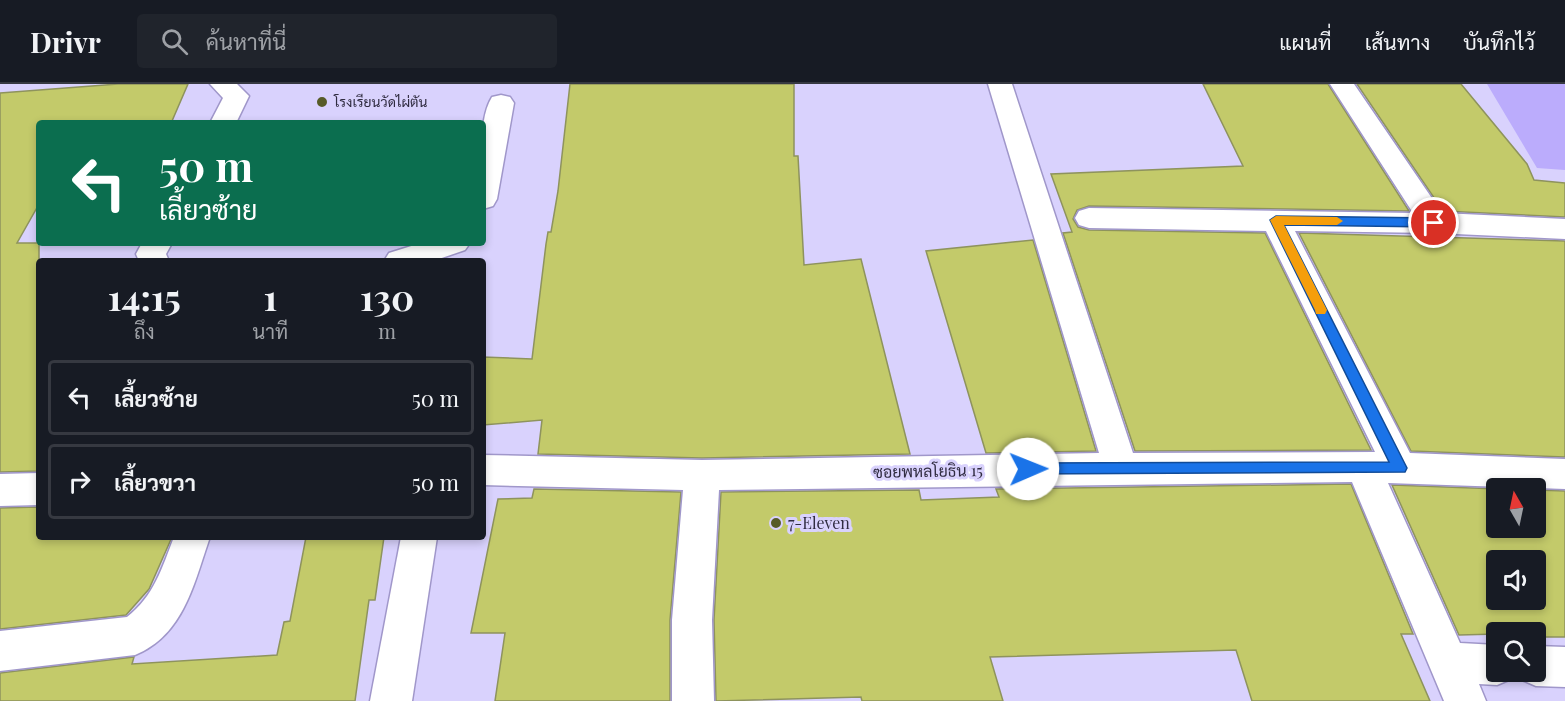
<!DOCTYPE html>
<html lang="th">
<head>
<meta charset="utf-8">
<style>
	:root { --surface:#171b24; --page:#20242c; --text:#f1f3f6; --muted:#9ea1a6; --line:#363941 }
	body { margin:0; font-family:"Playfair Display",Sarabun,serif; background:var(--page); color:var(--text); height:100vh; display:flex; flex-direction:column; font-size:22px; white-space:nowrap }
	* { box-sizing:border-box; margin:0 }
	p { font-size:20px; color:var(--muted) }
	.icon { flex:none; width:33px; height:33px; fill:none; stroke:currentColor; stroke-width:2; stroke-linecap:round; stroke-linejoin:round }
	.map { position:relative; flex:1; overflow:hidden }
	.drawer { position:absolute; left:36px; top:174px; width:450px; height:282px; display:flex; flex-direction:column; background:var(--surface); border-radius:6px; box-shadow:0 3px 9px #0003 }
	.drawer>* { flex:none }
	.top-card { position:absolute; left:36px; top:36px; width:450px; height:126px; border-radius:6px; box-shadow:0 3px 9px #0003; background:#0b6e4f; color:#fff; overflow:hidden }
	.needle { width:39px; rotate:351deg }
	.tools { position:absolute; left:1486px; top:394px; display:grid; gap:12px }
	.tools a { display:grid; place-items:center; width:60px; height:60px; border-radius:6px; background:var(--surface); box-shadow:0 3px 9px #0003; font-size:30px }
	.pin { position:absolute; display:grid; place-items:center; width:51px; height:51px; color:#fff; margin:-26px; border:3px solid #fff; border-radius:50%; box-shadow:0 2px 6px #0007 }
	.me { position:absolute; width:66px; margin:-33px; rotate:89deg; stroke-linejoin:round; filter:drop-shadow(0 0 4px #0008) }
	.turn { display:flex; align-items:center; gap:21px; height:126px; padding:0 24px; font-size:27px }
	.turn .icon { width:78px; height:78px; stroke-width:2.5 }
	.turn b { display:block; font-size:42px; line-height:51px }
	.eta { display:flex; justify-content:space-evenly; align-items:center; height:102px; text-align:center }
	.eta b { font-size:36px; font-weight:700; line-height:42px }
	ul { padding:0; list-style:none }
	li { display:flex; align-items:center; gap:18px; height:75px; margin:0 12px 9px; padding:0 12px; border:3px solid var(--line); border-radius:6px }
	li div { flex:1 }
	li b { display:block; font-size:22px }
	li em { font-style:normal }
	header { display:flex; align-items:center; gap:36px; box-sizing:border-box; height:84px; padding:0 30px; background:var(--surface); border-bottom:2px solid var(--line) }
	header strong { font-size:28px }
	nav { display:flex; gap:33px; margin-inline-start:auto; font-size:21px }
	.search { width:420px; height:54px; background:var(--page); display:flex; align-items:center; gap:15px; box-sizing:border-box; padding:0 21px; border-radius:6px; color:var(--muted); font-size:22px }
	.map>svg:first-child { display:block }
	.green { fill:#bbacfc }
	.building { fill:#c3ca6a; stroke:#8e935d; stroke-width:1.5; fill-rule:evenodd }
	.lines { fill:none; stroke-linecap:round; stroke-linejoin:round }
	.minor-casing { stroke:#a097ca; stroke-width:3 }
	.minor { fill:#fff; fill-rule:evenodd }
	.route { fill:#1a73e8; stroke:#114b97; stroke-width:1.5 }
	.slow { fill:#f59e0b }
	.poi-dot { fill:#575b28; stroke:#d9d2fd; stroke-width:2 }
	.labels { text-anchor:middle; stroke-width:6; stroke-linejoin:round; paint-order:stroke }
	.far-poi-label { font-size:14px; fill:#302c41; stroke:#d9d2fd; text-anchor:start }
	.street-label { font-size:16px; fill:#302c41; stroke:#d9d2fd }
	.poi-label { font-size:16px; fill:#302c41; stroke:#d9d2fd; text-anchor:start }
</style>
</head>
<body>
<header>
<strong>Drivr</strong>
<div class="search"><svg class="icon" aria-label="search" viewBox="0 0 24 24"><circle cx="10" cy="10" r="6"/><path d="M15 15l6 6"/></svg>ค้นหาที่นี่</div>
<nav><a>แผนที่</a><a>เส้นทาง</a><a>บันทึกไว้</a></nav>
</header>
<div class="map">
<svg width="1565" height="617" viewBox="0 0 1565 617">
	<rect width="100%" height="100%" fill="#d9d2fd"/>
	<path class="green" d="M1487 0H1565V86L1537 84Z"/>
	<g class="building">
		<path d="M118 0H188L172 37 39 39V120L17 159H39V387L0 388V9Z"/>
		<path d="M570 0H794V72H798L804 181 861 175 910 370 702 374 538 370 542 336 483 341V273L532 275 546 160 548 148H551L558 107Z"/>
		<path d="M1203 0H1328L1409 127 1089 122 1077 126 1073 135 1078 143 1089 146 1265 149 1371 366 1135 367 1063 149 1072 148 1051 90 1243 82Z"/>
		<path d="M1357 0H1461L1527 80 1534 96 1565 99V133L1443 127Z"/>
		<path d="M1299 149 1565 157V373L1411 367Z"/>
		<path d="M1033 156 1096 367 986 369 926 167Z"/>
		<path d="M1351 400 1413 550H1401L1430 617H1252L1236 566 990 573 1003 617H862L861 613 716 617 714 536 721 408 919 406 921 416 999 413 996 405Z"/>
		<path d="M1392 401 1499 405 1497 444H1536V406L1565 407V553H1536V549L1459 551ZM1497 477H1536V516H1497Z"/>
		<path d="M534 405 681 408 670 536V617H495L505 549H471L498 415 532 414Z"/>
		<path d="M39 423V453H172L149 505 126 531 0 545V424Z"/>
		<path d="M306 453H384L375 516H369L355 617H0V589L134 573 132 580 277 571 284 538 290 537Z"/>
	</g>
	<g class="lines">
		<defs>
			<g id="minor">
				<path d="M210 0H237L249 12 236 39H210L223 14Z"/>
				<path d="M988 0H1012L1133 369 1375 368 1266 147 1089 144 1079 141 1075 134 1079 127 1089 124 1413 129 1330 0H1354L1442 129 1565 135V155L1434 149 1295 147 1410 369 1565 375V405L1388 399 1460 559 1497 561V588H1514L1511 595 1497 601 1479 600 1486 617H1444L1352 398 719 406 712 536 714 617H672V536L683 406 483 401V371L702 376 1099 369Z"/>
				<path d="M501 11 510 13 514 19 497 115 493 122 483 125C483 95 476 38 492 13Z"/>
				<path d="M142 159H172L166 170 169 177H139L136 170Z"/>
				<path d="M421 159H470L465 166 433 177H384L389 169Z"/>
				<path d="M39 389V421L0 422V390Z"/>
				<path d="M174 453H210C194 499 184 551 135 571L0 587V547L127 533C154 512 162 484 174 453Z"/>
				<path d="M401 453H437L412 617H370Z"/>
				<path d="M1536 562 1565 563V603L1536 602 1522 596 1518 588H1536Z"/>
			</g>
		</defs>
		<use href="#minor" class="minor-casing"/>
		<use href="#minor" class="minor"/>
	</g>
	<path class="route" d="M1276 132 1434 134 1440 139 1434 143 1284 141 1405 380 1407 384 1405 388 1022 390 1020 385 1022 381 1028 379 1389 378 1270 136Z"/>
	<path class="slow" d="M1276 132 1337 133 1343 137 1337 141H1284L1327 226 1325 230H1316L1315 226 1270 136Z"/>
	<g class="poi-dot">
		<circle cx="322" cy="18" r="6"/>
		<circle cx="776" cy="439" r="6"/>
	</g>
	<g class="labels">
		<g class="far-poi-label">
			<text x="334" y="23">โรงเรียนวัดไผ่ตัน</text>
		</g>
		<g class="street-label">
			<text transform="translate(928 387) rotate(-1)" y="6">ซอยพหลโยธิน 15</text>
		</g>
		<g class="poi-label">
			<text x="788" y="445">7-Eleven</text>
		</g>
	</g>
</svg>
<div class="tools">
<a><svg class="needle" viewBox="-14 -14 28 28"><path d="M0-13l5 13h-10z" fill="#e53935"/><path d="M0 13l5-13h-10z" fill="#9ea1a6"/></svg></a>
<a><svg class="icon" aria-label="sound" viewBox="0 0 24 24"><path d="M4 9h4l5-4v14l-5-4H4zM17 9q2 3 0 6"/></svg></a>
<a><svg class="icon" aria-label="search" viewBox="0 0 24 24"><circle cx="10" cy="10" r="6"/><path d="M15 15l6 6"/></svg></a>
</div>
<div class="pin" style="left:1434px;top:139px;background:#d93025"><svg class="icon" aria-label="arrive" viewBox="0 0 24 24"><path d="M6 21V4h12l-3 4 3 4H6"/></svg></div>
<svg class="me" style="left:1028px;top:385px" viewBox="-20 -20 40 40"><circle r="19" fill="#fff"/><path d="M0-13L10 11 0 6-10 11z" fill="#1a73e8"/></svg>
<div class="top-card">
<div class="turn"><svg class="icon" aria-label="left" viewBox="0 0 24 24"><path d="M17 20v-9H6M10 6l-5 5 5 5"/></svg><div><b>50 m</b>เลี้ยวซ้าย</div></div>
</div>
<section class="drawer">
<div class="eta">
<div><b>14:15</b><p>ถึง</p></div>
<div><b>1</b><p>นาที</p></div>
<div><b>130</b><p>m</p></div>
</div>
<ul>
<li><svg class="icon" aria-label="left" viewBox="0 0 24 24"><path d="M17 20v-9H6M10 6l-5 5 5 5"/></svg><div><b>เลี้ยวซ้าย</b></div><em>50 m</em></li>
<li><svg class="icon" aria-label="right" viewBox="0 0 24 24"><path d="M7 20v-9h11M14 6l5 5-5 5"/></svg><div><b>เลี้ยวขวา</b></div><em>50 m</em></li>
</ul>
</section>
</div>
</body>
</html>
